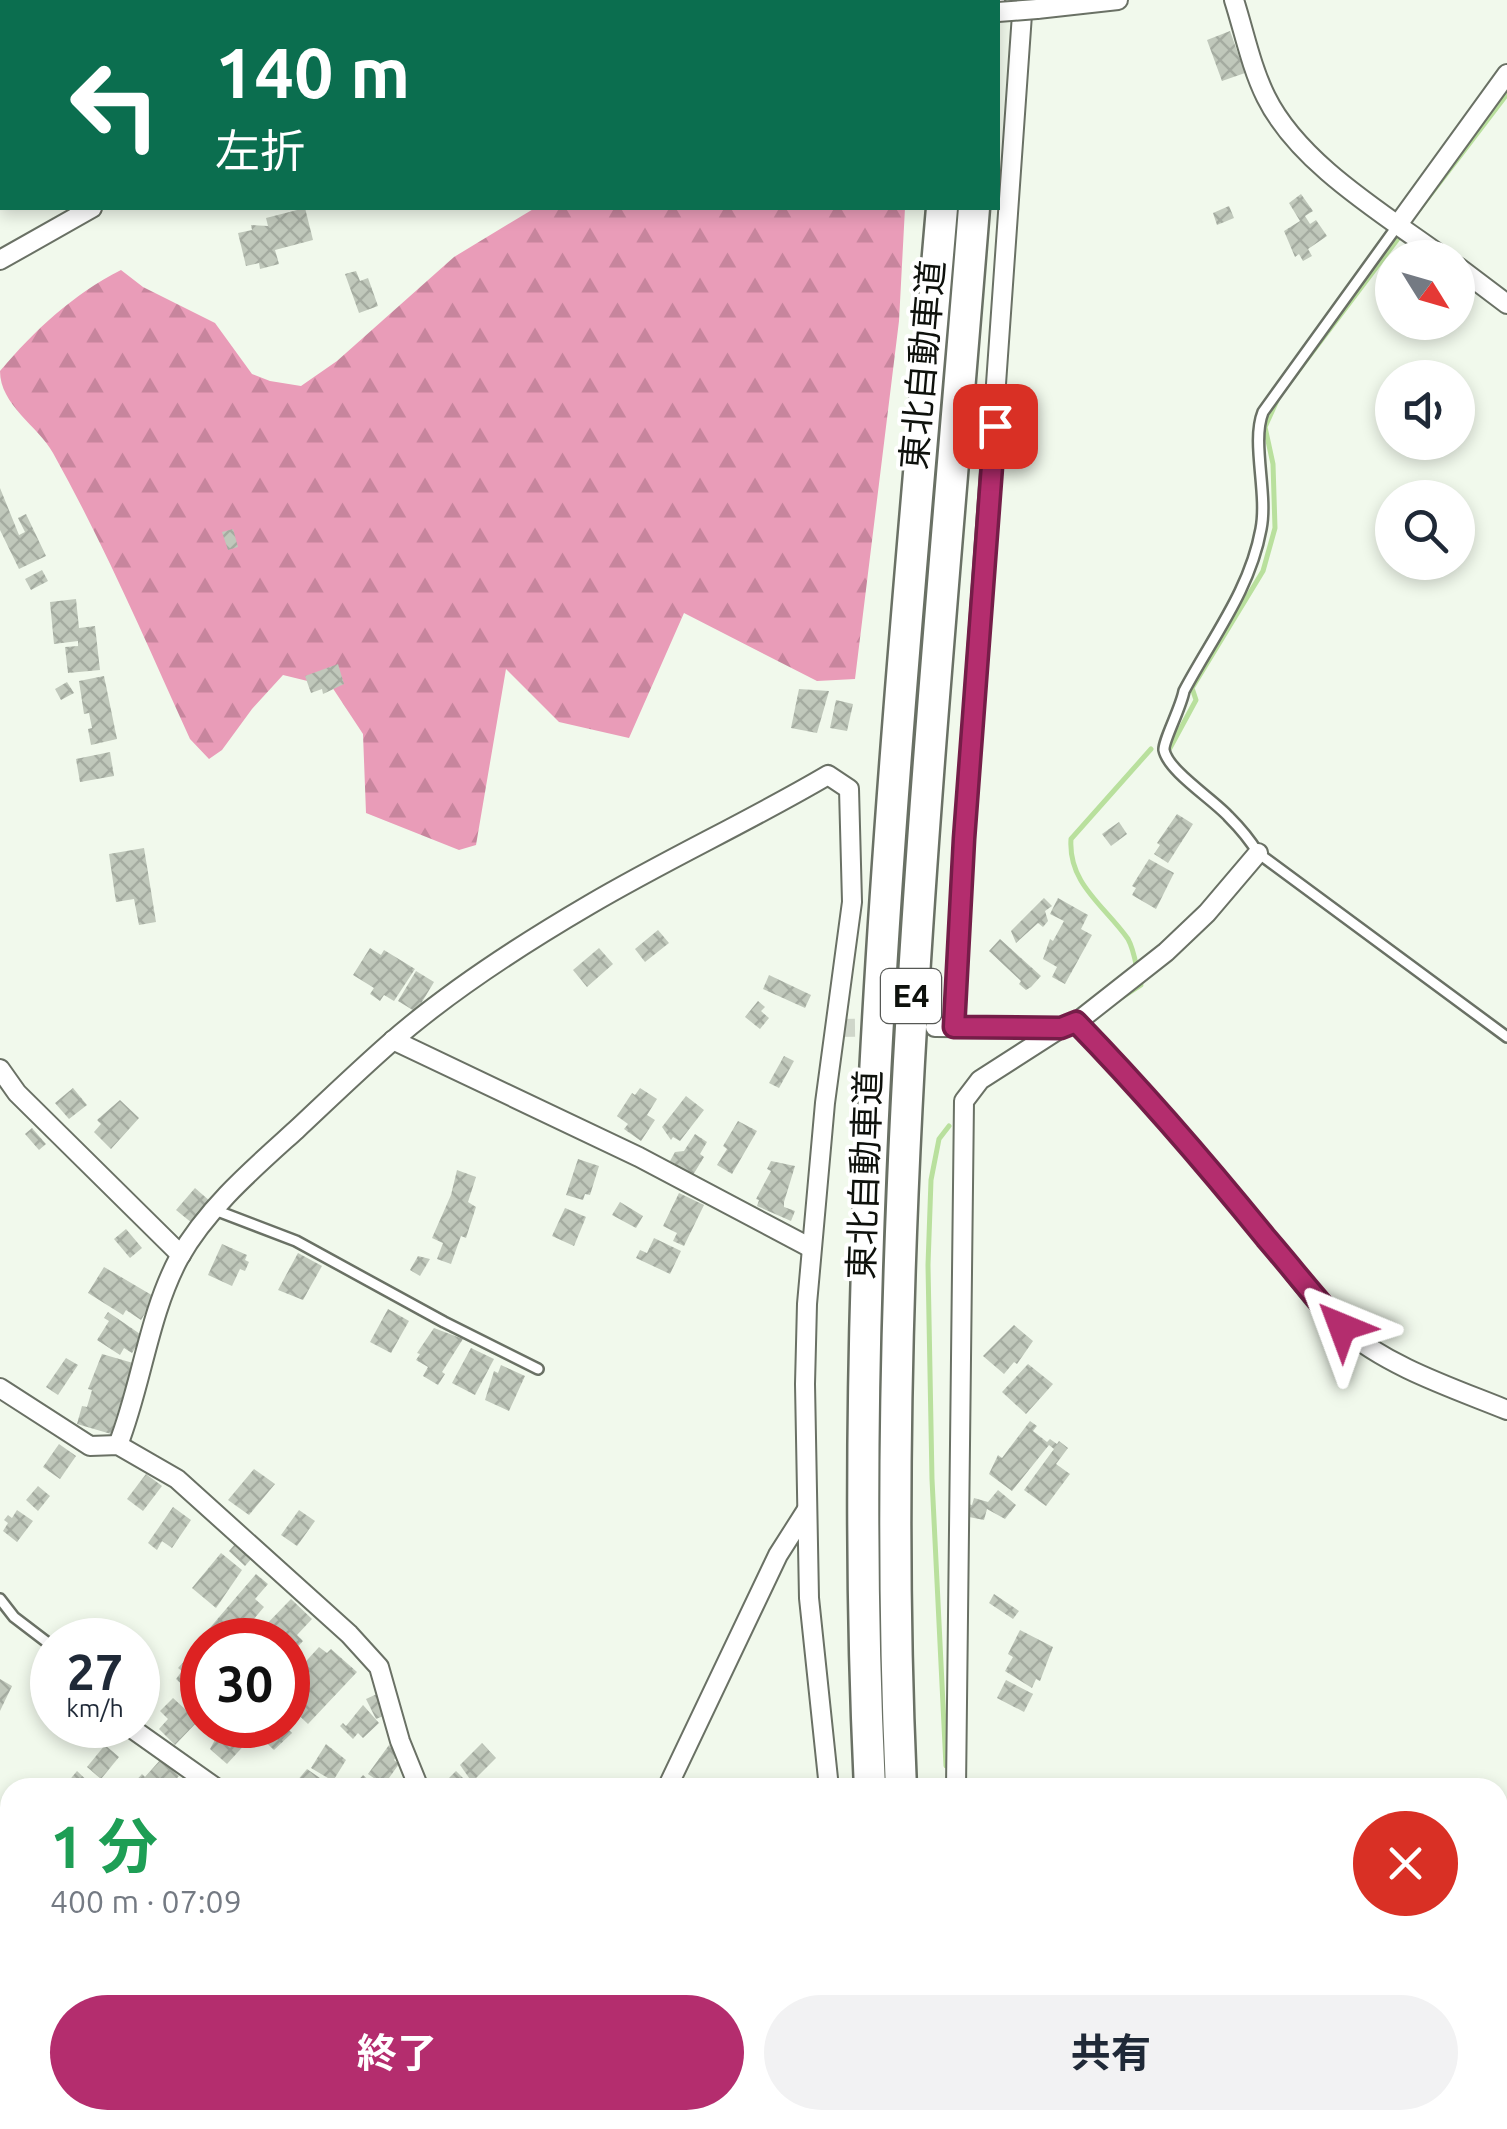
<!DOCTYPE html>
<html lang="ja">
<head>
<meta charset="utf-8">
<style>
	:root { --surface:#fff; --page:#f2f2f3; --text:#1f2937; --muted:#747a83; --accent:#b42d6e }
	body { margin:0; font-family:Ubuntu,"Noto Sans JP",sans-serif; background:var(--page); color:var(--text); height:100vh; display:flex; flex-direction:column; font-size:38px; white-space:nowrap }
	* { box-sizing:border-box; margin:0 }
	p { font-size:32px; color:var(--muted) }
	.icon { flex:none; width:55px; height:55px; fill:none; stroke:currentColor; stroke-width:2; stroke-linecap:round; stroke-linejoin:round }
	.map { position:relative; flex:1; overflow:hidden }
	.details { position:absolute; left:0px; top:1778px; width:1508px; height:352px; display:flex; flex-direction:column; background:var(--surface); border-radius:30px 30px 0 0; box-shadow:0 5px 15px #0003 }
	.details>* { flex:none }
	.hud { position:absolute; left:0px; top:0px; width:1000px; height:210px; box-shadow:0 5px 15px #0003; background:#0b6e4f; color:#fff; overflow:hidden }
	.needle { width:65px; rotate:127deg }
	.tools { position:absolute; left:1375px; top:240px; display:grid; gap:20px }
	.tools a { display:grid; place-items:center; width:100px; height:100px; border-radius:50%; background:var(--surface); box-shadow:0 5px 15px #0003; font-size:50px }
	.speed { position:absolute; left:30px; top:1618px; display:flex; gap:20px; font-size:50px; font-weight:700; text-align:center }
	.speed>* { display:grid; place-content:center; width:130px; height:130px; border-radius:50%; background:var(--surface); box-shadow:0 5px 15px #0003; line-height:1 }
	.speed small { font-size:25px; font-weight:400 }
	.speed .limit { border:15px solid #d22; background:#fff; color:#111 }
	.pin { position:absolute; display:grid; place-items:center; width:85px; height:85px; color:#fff; margin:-42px; border-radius:20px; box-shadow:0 5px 15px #0006 }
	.me { position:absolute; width:110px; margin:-55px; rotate:316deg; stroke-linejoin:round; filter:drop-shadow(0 0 8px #0008) }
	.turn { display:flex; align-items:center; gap:35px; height:210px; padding:0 50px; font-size:45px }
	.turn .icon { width:130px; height:130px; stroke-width:2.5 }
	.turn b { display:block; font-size:70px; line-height:85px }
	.round { display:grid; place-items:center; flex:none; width:105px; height:105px; border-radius:52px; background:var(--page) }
	.headline { display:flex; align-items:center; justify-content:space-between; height:170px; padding:0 50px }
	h1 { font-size:60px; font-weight:700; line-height:75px; color:#1e9e55 }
	.cta { display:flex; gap:20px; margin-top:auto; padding:20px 50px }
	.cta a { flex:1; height:115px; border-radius:60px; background:var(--accent); color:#fff; font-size:40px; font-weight:700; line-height:115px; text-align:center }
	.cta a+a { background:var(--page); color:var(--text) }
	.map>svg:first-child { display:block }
	.forest { fill:url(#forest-firs) }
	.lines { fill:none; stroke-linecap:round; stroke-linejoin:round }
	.stream { stroke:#b9e09d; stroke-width:5 }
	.river { stroke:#b9e09d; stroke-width:32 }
	.building { fill:url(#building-cross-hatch) }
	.street-tunnel { stroke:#cfd6ca; stroke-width:18; stroke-dasharray:18 9; stroke-linecap:butt }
	.lane-casing { stroke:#6a7165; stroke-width:14 }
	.street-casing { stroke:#6a7165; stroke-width:22 }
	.highway-casing { stroke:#6a7165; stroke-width:35 }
	.path { stroke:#acb3a8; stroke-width:4; stroke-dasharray:8 5; stroke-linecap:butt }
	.lane { stroke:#fff; stroke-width:9 }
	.street { stroke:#fff; stroke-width:18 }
	.highway { stroke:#fff; stroke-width:30 }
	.street-bridge-casing { stroke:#6a7165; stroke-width:22; stroke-linecap:butt }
	.street-bridge { stroke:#fff; stroke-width:18 }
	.route-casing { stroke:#751d48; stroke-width:25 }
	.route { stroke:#b42d6e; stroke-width:18 }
	.labels { text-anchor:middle; stroke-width:8; stroke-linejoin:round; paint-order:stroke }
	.shield { fill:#fff; stroke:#565855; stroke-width:2.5 }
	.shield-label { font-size:32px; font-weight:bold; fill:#0e110c }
	.street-label { font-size:35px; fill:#0e110c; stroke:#fff }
</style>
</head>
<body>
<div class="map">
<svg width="1507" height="2129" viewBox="0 0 1507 2129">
	<defs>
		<pattern id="forest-firs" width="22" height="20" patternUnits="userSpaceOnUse" patternTransform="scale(2.5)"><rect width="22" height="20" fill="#e99cb8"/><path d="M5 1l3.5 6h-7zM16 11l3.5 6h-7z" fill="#c7859d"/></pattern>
		<pattern id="building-cross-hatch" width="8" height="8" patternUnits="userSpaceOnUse" patternTransform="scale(2.5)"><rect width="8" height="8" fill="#c0c8bb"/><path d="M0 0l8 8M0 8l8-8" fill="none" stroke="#a4aba0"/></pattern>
	</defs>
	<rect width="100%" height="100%" fill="#f1f9ec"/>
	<g class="forest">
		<path d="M535 208H905L899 321 855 679 817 681 684 613 629 738 559 722 506 669 476 845 459 850 366 813 363 734 332 687 283 675 252 709 222 750 209 759 190 739C146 642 105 546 53 453 38 426 0 405 0 371 35 330 72 295 121 270L143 287 215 323 252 374 270 381 301 386 337 361 454 257Z"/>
		<path d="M1498 1812H1507V2065L1498 2073Z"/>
		<path d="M1082 2120H1463L1459 2129H1083Z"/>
	</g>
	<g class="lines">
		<g class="stream">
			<path d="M1418 211 1507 94"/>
			<path d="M1289 383 1403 232"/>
			<path d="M1170 748 1196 700 1192 688 1263 571 1275 528 1273 464 1265 427 1279 396"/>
			<path d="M1137 969C1135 959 1133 948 1128 939 1105 906 1068 884 1071 839L1151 749"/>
			<path d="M1121 998 1141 985 1140 980"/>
			<path d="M946 1766 932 1479 928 1265 931 1180 939 1139 949 1126"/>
			<path d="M814 1788 816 1786"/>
			<path d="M768 2129 770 2120"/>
		</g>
		<g class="river">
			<path d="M1498 2024 1507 2019"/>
			<path d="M1415 2129 1416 2120"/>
		</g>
	</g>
	<g class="building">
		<path d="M1230 31 1245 73 1222 81 1207 40Z"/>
		<path d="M1301 194 1313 211 1305 216 1310 224 1316 220 1327 236 1308 249 1312 256 1303 261 1299 254 1295 257 1284 231 1300 221 1289 203Z"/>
		<path d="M1229 206 1234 218 1217 225 1213 213Z"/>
		<path d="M305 208 313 240 275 250 279 264 260 269 259 263 246 266 238 233 252 230 251 225 268 226 266 218Z"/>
		<path d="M356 271 360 281 368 278 378 306 359 313 345 274Z"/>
		<path d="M0 488 19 535 25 532 18 518 26 514 46 556 19 569 0 530Z"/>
		<path d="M233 529 238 547 228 550 222 532Z"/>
		<path d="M42 570 48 581 31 590 25 579Z"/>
		<path d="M76 599 79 628 95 626 100 670 68 673 65 647 78 646V641L54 644 50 602Z"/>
		<path d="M338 664 344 684 323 694 322 689 311 693 305 676Z"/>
		<path d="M104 676 117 739 91 745 88 729 92 728 89 713 84 714 79 681Z"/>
		<path d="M67 682 74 693 61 700 55 689Z"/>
		<path d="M799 689 829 691 817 733 791 728Z"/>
		<path d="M836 700 853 704 847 731 830 728Z"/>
		<path d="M110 752 114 776 80 782 76 759Z"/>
		<path d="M1177 814 1193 824 1168 863 1154 854 1160 845 1157 843Z"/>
		<path d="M1119 822 1127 834 1111 846 1102 834Z"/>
		<path d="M144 848 156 922 139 925 134 899 116 902 109 854Z"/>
		<path d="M1149 859 1174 873 1156 909 1132 895 1136 888 1132 886Z"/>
		<path d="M1044 898 1052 906 1045 911 1048 921 1043 927 1038 923 1016 943 1011 931Z"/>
		<path d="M1058 898 1088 915 1081 929 1092 935 1065 984 1052 977 1057 967 1043 959 1050 939 1053 941 1064 921 1050 914Z"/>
		<path d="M658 930 669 943 645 962 635 949Z"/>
		<path d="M1000 939 1041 976 1031 987 1026 990 1019 984 1021 981 989 951Z"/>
		<path d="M370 948 381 955 384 950 415 969 394 1001 384 995 380 1001 373 996 370 994 374 988 353 975Z"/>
		<path d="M599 948 613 964 587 987 573 970Z"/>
		<path d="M416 971 434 982 416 1012 398 1001Z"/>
		<path d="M769 975 811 995 805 1008 763 989Z"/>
		<path d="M758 1001 765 1007 761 1011 769 1018 760 1029 745 1017Z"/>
		<path d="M784 1056 794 1061 779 1088 769 1083Z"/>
		<path d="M73 1088 87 1105 69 1119 55 1103Z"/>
		<path d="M640 1088 657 1099 647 1115 655 1120 641 1141 624 1129 628 1124 617 1116 632 1093 635 1095Z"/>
		<path d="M686 1096 704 1110 680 1141 673 1137 671 1140 662 1127Z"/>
		<path d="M120 1100 139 1118 111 1149 94 1132 101 1124 97 1120Z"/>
		<path d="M738 1121 757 1131 732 1174 717 1165 727 1149 723 1146Z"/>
		<path d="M32 1128 46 1144 39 1150 25 1134Z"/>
		<path d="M695 1134 707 1142 700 1154 704 1157 693 1175 670 1161 675 1152 684 1151Z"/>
		<path d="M578 1159 599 1166 590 1195 585 1194 583 1200 566 1195Z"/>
		<path d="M771 1161 795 1166 784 1202V1207L795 1211 791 1221 757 1206 759 1200 756 1199 771 1171 767 1169Z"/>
		<path d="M457 1170 476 1177 468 1202 476 1207 466 1238 461 1236 451 1264 437 1259 443 1243 432 1238 451 1195Z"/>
		<path d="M195 1188 211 1202 192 1223 176 1210Z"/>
		<path d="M679 1193 704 1205 684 1246 673 1241 677 1233 663 1226Z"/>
		<path d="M620 1202 643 1216 636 1228 612 1215Z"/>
		<path d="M565 1208 586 1217 574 1246 552 1236Z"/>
		<path d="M126 1229 142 1248 130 1258 114 1239Z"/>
		<path d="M654 1238 681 1251 670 1274 636 1258 640 1250 647 1253Z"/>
		<path d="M222 1244 247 1255 245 1260 249 1262 245 1271 240 1269 232 1286 208 1275Z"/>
		<path d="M298 1253 322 1266 303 1300 278 1290Z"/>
		<path d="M418 1256 430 1259 420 1276 410 1270Z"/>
		<path d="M104 1267 155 1297 141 1320 126 1310 123 1315 88 1293Z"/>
		<path d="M388 1309 409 1321 391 1353 370 1342Z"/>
		<path d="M108 1312 143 1336 132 1353 124 1348 120 1355 97 1340 109 1321 104 1318Z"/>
		<path d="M1014 1325 1033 1341 1017 1364 1014 1362 1004 1374 983 1356Z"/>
		<path d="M434 1328 463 1339 442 1372 445 1374 438 1385 423 1376 428 1367 416 1360 420 1354 417 1353Z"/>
		<path d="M471 1348 494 1359 475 1395 452 1383Z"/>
		<path d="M102 1354 133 1363 111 1434 77 1424 82 1406 87 1407 92 1390 88 1389Z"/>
		<path d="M66 1358 78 1365 58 1395 46 1387Z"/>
		<path d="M1028 1364 1053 1384 1026 1414 1002 1392Z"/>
		<path d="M501 1365 525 1376 509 1411 485 1400 494 1371 498 1373Z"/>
		<path d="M1030 1421 1037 1426 1033 1431 1047 1442 1050 1439 1057 1444 1059 1441 1068 1448 1056 1464 1070 1474 1046 1506 1024 1490 1054 1449 1049 1445 1012 1491 989 1474 998 1455 1002 1458Z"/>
		<path d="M59 1444 76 1456 60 1479 43 1467Z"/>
		<path d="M254 1469 275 1484 249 1515 228 1500Z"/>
		<path d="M146 1474 162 1486 143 1511 127 1499Z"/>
		<path d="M38 1486 50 1496 38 1511 26 1500Z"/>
		<path d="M998 1490 1016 1505 1005 1519 987 1509 984 1520 969 1517 968 1504 972 1505 974 1498 988 1502Z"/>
		<path d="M173 1507 191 1520 172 1548 162 1541 157 1550 148 1543Z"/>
		<path d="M17 1510 33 1521 17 1542 3 1531 8 1523 4 1520 8 1515 12 1518Z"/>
		<path d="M299 1510 315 1521 297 1546 281 1535Z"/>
		<path d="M236 1543 252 1558 245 1566 229 1551Z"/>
		<path d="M221 1553 242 1570 216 1608 192 1588Z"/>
		<path d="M256 1574 268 1584 255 1599 264 1607 236 1640H220L208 1630Z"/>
		<path d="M994 1594 1019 1611 1013 1619 989 1603Z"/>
		<path d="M291 1599 312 1619 297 1635 303 1641 288 1657V1640H266L268 1638 260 1631Z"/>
		<path d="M1020 1630 1053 1647 1040 1681 1036 1679 1032 1688 1005 1671 1013 1657 1008 1654Z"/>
		<path d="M319 1647 327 1653 331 1649 357 1672 308 1724 288 1705V1681Z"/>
		<path d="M196 1648 202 1655V1682L192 1694 176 1679 182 1671 178 1668Z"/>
		<path d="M0 1679 12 1686 0 1711Z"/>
		<path d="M1006 1680 1033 1694 1024 1712 997 1698Z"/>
		<path d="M379 1693 388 1714 376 1719 366 1699Z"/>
		<path d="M173 1698 198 1721 175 1745 159 1729 168 1719 160 1711Z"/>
		<path d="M363 1705 379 1723 363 1738 358 1733 353 1739 340 1726 343 1723 346 1726Z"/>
		<path d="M223 1725H231L248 1741 227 1764 210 1749Z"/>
		<path d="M268 1725H284L292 1733 274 1750 258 1735Z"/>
		<path d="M482 1743 496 1758 472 1782 460 1765Z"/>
		<path d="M326 1744 346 1760 333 1781 311 1768Z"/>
		<path d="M105 1745 119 1757 101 1779 87 1767Z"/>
		<path d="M389 1745 400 1752 394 1760 399 1764 384 1785 368 1774Z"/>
		<path d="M161 1759 179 1776 168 1788H139L134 1783 142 1774 145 1777Z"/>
		<path d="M307 1769 330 1785 328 1788H291Z"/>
		<path d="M77 1771 95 1788H55L62 1779 67 1783Z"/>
		<path d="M456 1771 470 1785 439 1788Z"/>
		<path d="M363 1775 377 1788H348L352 1783 354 1785Z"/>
		<path d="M7 1861 10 1863V1891L0 1886V1875Z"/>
		<path d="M9 2120H36L31 2129H12L13 2127 7 2124Z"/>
		<path d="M210 2120H231L225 2129H204Z"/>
		<path d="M348 2120H371L365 2129H343Z"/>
		<path d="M404 2120H430L425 2129H403L400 2127Z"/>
		<path d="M445 2120H458L465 2124 463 2129H440Z"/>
	</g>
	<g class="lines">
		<path class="street-tunnel" d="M837 1028 919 1027"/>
		<defs>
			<g id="lane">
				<path d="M1398 225 1263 412C1251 442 1268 493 1261 529 1250 590 1212 638 1184 691 1181 708 1163 741 1164 750 1168 771 1214 800 1229 817 1240 828 1250 840 1258 853L1507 1037"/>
				<path d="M215 1210 296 1241 444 1322 538 1369"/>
				<path d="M0 1599 14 1617 52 1646"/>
			</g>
			<g id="street">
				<path d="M161 0 163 2"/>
				<path d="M577 0 584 2"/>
				<path d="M1234 0C1244 31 1251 67 1266 97 1299 164 1384 214 1444 258"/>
				<path d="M370 2 373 0"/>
				<path d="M1037 9 1118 0"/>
				<path d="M1399 223 1507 74"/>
				<path d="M0 260 92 208"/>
				<path d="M1458 267 1507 304"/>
				<path d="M1077 1022 1166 952 1207 913 1258 853"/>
				<path d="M935 1027 1061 1028 1077 1022C1142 1090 1203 1163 1264 1235 1290 1266 1312 1301 1343 1328 1388 1367 1453 1388 1507 1410"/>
				<path d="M954 1027 964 839 1023 0"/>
				<path d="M393 1040 639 1157 811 1248"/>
				<path d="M0 1069 17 1093 181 1255"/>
				<path d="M0 1388 90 1446 118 1445 177 1479 349 1634 379 1667 400 1741 419 1788"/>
				<path d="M118 1445C142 1384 148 1316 179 1258 207 1208 254 1168 296 1130 327 1101 358 1071 390 1043 447 993 524 943 589 905 667 859 750 821 828 775L849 789 852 902 825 1103 807 1304 805 1384 809 1598 829 1788"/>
				<path d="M127 1725 216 1788"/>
				<path d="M667 1788 778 1555 806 1511"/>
				<path d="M956 1788 964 1101 980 1080 1061 1028"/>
				<path d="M0 2011 10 2018"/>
				<path d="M162 2120 175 2129"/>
				<path d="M276 2120 290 2129"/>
				<path d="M485 2120 498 2129"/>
				<path d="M589 2120 602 2129"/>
				<path d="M697 2120 707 2129"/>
				<path d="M853 2120 854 2129"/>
				<path d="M979 2120 980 2129"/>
				<path d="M543 2129 545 2120"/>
				<path d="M779 2129 781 2120"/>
			</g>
			<g id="highway">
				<path d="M956 2V0"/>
				<path d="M988 2 989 0"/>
				<path d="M870 1788C844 1260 897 733 942 208"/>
				<path d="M901 1788C877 1259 932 734 974 208"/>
				<path d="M897 2120 898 2129"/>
				<path d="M929 2120 930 2129"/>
			</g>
		</defs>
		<use href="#lane" class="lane-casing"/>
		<use href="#street" class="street-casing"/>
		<use href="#highway" class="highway-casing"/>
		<g class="path">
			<path d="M0 2 1 0"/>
			<path d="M1503 2127 1505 2129"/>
		</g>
		<use href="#lane" class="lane"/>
		<use href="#street" class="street"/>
		<use href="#highway" class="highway"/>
		<defs>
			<path id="street-bridge" d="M998 12 1037 9"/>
		</defs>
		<use href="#street-bridge" class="street-bridge-casing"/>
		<use href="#street-bridge" class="street-bridge"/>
	</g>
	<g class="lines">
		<defs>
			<path id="route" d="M995 426 964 839 954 1027 1061 1028 1076 1022C1143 1091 1206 1164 1266 1238 1292 1268 1315 1298 1342 1327"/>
		</defs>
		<use href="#route" class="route-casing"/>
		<use href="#route" class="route"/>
	</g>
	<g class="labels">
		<rect class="shield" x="881" y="969" width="60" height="54" rx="8"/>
		<g class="shield-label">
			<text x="911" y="1007">E4</text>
		</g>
		<g class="street-label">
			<text transform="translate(923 365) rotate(-85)" y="12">東北自動車道</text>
			<text transform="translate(865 1175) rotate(-88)" y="12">東北自動車道</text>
		</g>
	</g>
</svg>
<div class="tools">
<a><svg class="needle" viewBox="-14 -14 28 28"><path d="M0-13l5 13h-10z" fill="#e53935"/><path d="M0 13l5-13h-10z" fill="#747a83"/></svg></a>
<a><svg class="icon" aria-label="sound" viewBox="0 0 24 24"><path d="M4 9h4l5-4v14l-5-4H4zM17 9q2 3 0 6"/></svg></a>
<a><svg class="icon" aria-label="search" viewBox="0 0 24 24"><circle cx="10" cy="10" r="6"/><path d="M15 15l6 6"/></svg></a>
</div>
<div class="speed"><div>27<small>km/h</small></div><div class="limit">30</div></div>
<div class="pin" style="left:995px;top:426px;background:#d93025"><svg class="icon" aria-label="arrive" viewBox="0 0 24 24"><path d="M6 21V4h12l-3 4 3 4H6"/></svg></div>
<svg class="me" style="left:1342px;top:1327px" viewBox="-20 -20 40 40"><path d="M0-17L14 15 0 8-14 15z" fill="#b42d6e" stroke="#fff" stroke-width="4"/></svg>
<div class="hud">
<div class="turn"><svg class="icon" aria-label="left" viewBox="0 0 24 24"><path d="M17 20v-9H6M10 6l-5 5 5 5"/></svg><div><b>140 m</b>左折</div></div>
</div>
<section class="details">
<div class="headline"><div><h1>1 分</h1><p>400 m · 07:09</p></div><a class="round" style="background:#d93025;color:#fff"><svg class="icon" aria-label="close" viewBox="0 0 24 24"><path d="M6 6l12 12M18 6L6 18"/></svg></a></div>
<div class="cta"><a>終了</a><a>共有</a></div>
</section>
</div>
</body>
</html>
